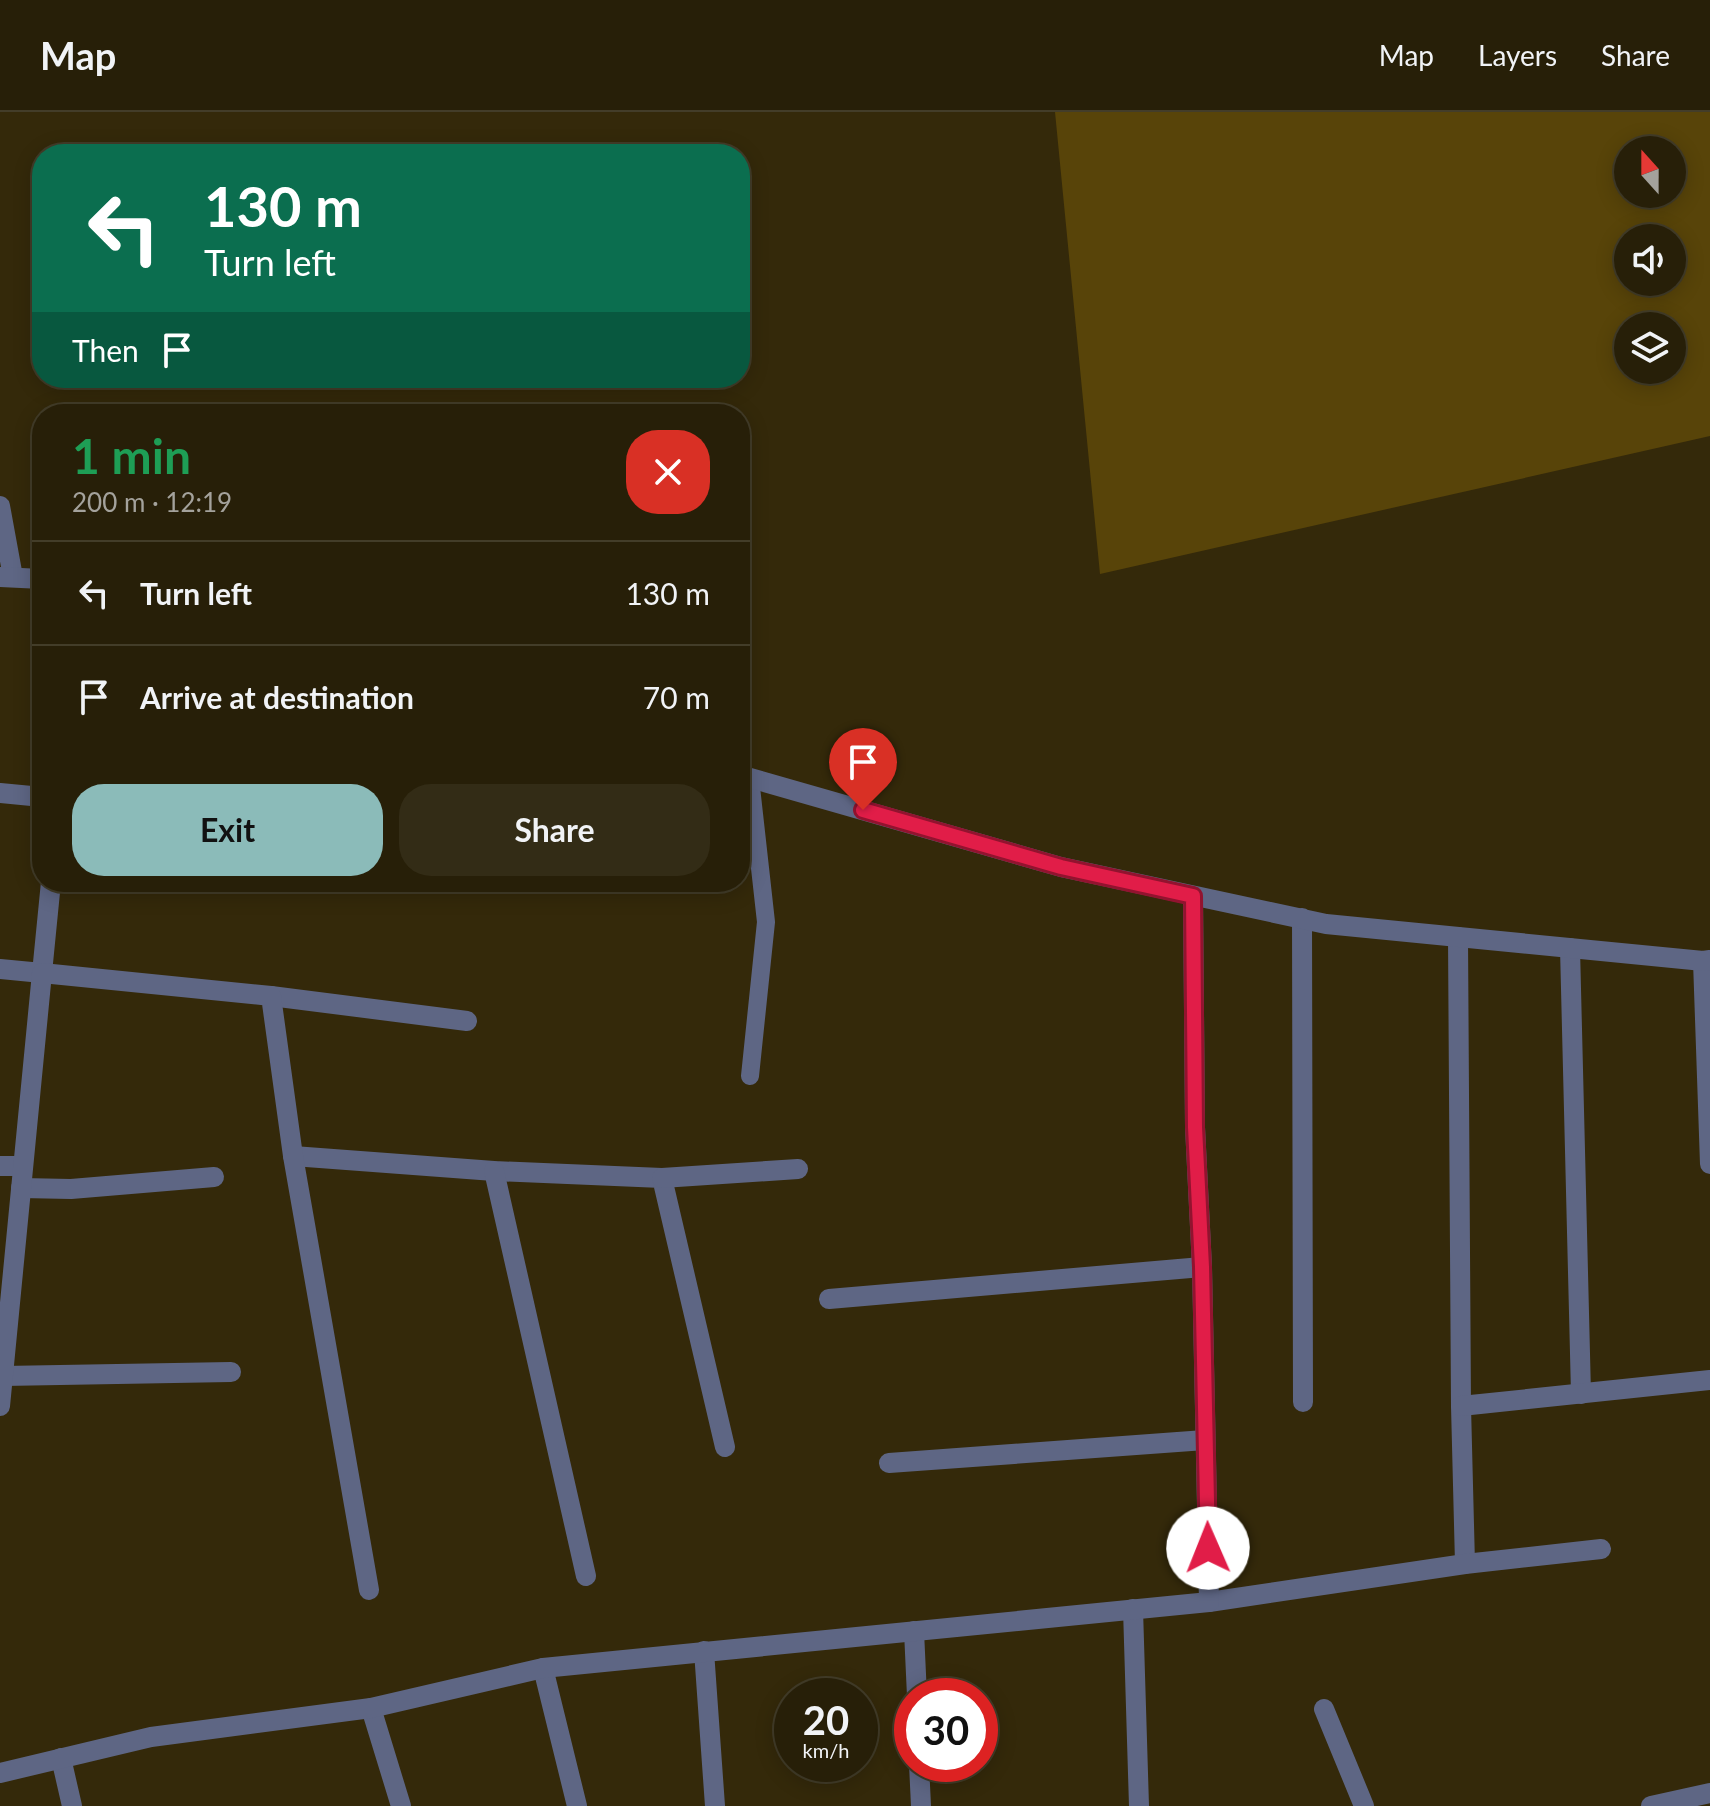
<!DOCTYPE html>
<html lang="en">
<head>
<meta charset="utf-8">
<style>
	:root { --surface:#271f08; --page:#332c16; --text:#f1f3f6; --muted:#a4a29c; --line:#433d29; --accent:#8bbbb9 }
	body { margin:0; font-family:Lato,sans-serif; background:var(--page); color:var(--text); height:100vh; display:flex; flex-direction:column; font-size:30px; white-space:nowrap }
	* { box-sizing:border-box; margin:0 }
	p { font-size:26px; color:var(--muted) }
	.icon { flex:none; width:44px; height:44px; fill:none; stroke:currentColor; stroke-width:2; stroke-linecap:round; stroke-linejoin:round }
	.map { position:relative; flex:1; overflow:hidden }
	.side { position:absolute; left:32px; top:292px; width:718px; height:488px; display:flex; flex-direction:column; background:var(--surface); border-radius:32px; box-shadow:0 4px 20px #0003,0 0 0 2px var(--line) }
	.side>* { flex:none }
	.top-card { position:absolute; left:32px; top:32px; width:718px; height:244px; border-radius:32px; box-shadow:0 4px 20px #0003,0 0 0 2px var(--line); background:#0b6e4f; color:#fff; overflow:hidden }
	.needle { width:52px; rotate:339deg }
	.tools { position:absolute; left:1614px; top:24px; display:grid; gap:16px }
	.tools a { display:grid; place-items:center; width:72px; height:72px; border-radius:50%; background:var(--surface); box-shadow:0 4px 20px #0003,0 0 0 2px var(--line); font-size:40px }
	.speed { position:absolute; left:774px; top:1566px; display:flex; gap:16px; font-size:40px; font-weight:700; text-align:center }
	.speed>* { display:grid; place-content:center; width:104px; height:104px; border-radius:50%; background:var(--surface); box-shadow:0 4px 20px #0003,0 0 0 2px var(--line); line-height:1 }
	.speed small { font-size:20px; font-weight:400 }
	.speed .limit { border:12px solid #d22; background:#fff; color:#111 }
	.pin { position:absolute; display:grid; place-items:center; width:68px; height:68px; color:#fff; margin:-82px -34px; border-radius:50% 50% 50% 0; rotate:-45deg; box-shadow:0 0 8px #0007 }
	.pin .icon { rotate:45deg }
	.me { position:absolute; width:88px; margin:-44px; rotate:359deg; stroke-linejoin:round; filter:drop-shadow(0 0 6px #0008) }
	.turn { display:flex; align-items:center; gap:28px; height:168px; padding:0 40px; font-size:36px }
	.turn .icon { width:104px; height:104px; stroke-width:2.5 }
	.turn b { display:block; font-size:56px; line-height:68px }
	.then { display:flex; align-items:center; height:76px; padding:0 40px; background:#0003; gap:16px; font-size:30px }
	.round { display:grid; place-items:center; flex:none; width:84px; height:84px; border-radius:32px; background:var(--page) }
	.head { display:flex; align-items:center; justify-content:space-between; height:136px; padding:0 40px }
	h1 { font-size:48px; font-weight:700; line-height:60px; color:#1e9e55 }
	.primary-button { display:flex; gap:16px; margin-top:auto; padding:16px 40px }
	.primary-button a { flex:1; height:92px; border-radius:32px; background:var(--accent); color:#111; font-size:32px; font-weight:700; line-height:92px; text-align:center }
	.primary-button a+a { background:var(--page); color:var(--text) }
	ul { padding:0; list-style:none }
	li { display:flex; align-items:center; gap:24px; height:104px; padding:0 40px; border-top:2px solid var(--line) }
	li div { flex:1 }
	li b { display:block; font-size:30px }
	li em { font-style:normal }
	header { display:flex; align-items:center; gap:48px; box-sizing:border-box; height:112px; padding:0 40px; background:var(--surface); border-bottom:2px solid var(--line) }
	header strong { font-size:38px }
	nav { display:flex; gap:44px; margin-inline-start:auto; font-size:28px }
	.map>svg:first-child { display:block }
	.green { fill:#584409; fill-rule:evenodd }
	.lines { fill:none; stroke-linecap:round; stroke-linejoin:round }
	.service { stroke:#5e6684; stroke-width:18 }
	.minor { stroke:#5e6684; stroke-width:20 }
	.tertiary { stroke:#5e6684; stroke-width:20 }
	.route-casing { stroke:#92132f; stroke-width:20 }
	.route { stroke:#e11d48; stroke-width:14 }
</style>
</head>
<body>
<header>
<strong>Map</strong>
<nav><a>Map</a><a>Layers</a><a>Share</a></nav>
</header>
<div class="map">
<svg width="1710" height="1694" viewBox="0 0 1710 1694">
	<rect width="100%" height="100%" fill="#34290a"/>
	<path class="green" d="M1055 0H1710V324L1100 462ZM1628 38H1672V82H1628ZM1628 126H1672V170H1628ZM1628 214H1672V258H1628Z"/>
	<g class="lines">
		<path class="service" d="M750 666 766 810 750 964"/>
		<g class="minor">
			<path d="M0 394 13 465"/>
			<path d="M0 681 42 685"/>
			<path d="M1302 806 1303 1290"/>
			<path d="M1458 825 1461 1294 1465 1452"/>
			<path d="M1570 836 1581 1282"/>
			<path d="M1703 849 1710 1052"/>
			<path d="M0 857 42 861 51 770"/>
			<path d="M271 884 467 909"/>
			<path d="M293 1044 494 1059 662 1066 725 1335"/>
			<path d="M0 1054H23"/>
			<path d="M494 1059 586 1464"/>
			<path d="M662 1066 798 1057"/>
			<path d="M21 1076 71 1077 214 1065"/>
			<path d="M829 1187 1202 1155"/>
			<path d="M3 1264 231 1260"/>
			<path d="M0 1294 42 861 271 884 293 1044 369 1478"/>
			<path d="M1461 1294 1710 1268"/>
			<path d="M889 1351 1205 1328"/>
			<path d="M1209 1490 1465 1452 1601 1437"/>
			<path d="M1133 1497 1139 1694"/>
			<path d="M914 1519 917 1584"/>
			<path d="M704 1539 715 1694"/>
			<path d="M543 1556 577 1694"/>
			<path d="M371 1596 401 1694"/>
			<path d="M1324 1597 1364 1694"/>
			<path d="M61 1646 72 1694"/>
			<path d="M919 1652 921 1694"/>
			<path d="M0 1661 151 1625 371 1596 543 1556 1209 1490 1202 1155 1195 1015 1193 784"/>
			<path d="M1651 1694 1710 1681"/>
		</g>
		<g class="tertiary">
			<path d="M0 465 42 467"/>
			<path d="M740 663 1061 755 1326 812 1703 849 1710 848"/>
		</g>
	</g>
	<g class="lines">
		<defs>
			<path id="route" d="M863 698 1061 755 1193 784 1195 1015 1202 1155 1208 1436"/>
		</defs>
		<use href="#route" class="route-casing"/>
		<use href="#route" class="route"/>
	</g>
</svg>
<div class="tools">
<a><svg class="needle" viewBox="-14 -14 28 28"><path d="M0-13l5 13h-10z" fill="#e53935"/><path d="M0 13l5-13h-10z" fill="#a4a29c"/></svg></a>
<a><svg class="icon" aria-label="sound" viewBox="0 0 24 24"><path d="M4 9h4l5-4v14l-5-4H4zM17 9q2 3 0 6"/></svg></a>
<a><svg class="icon" aria-label="layers" viewBox="0 0 24 24"><path d="M12 4l9 5-9 5-9-5zM3 14l9 5 9-5"/></svg></a>
</div>
<div class="speed"><div>20<small>km/h</small></div><div class="limit">30</div></div>
<div class="pin" style="left:863px;top:698px;background:#d93025"><svg class="icon" aria-label="arrive" viewBox="0 0 24 24"><path d="M6 21V4h12l-3 4 3 4H6"/></svg></div>
<svg class="me" style="left:1208px;top:1436px" viewBox="-20 -20 40 40"><circle r="19" fill="#fff"/><path d="M0-13L10 11 0 6-10 11z" fill="#e11d48"/></svg>
<div class="top-card">
<div class="turn"><svg class="icon" aria-label="left" viewBox="0 0 24 24"><path d="M17 20v-9H6M10 6l-5 5 5 5"/></svg><div><b>130 m</b>Turn left</div></div>
<div class="then">Then<svg class="icon" aria-label="arrive" viewBox="0 0 24 24"><path d="M6 21V4h12l-3 4 3 4H6"/></svg></div>
</div>
<section class="side">
<div class="head"><div><h1>1 min</h1><p>200 m · 12:19</p></div><a class="round" style="background:#d93025;color:#fff"><svg class="icon" aria-label="close" viewBox="0 0 24 24"><path d="M6 6l12 12M18 6L6 18"/></svg></a></div>
<ul>
<li><svg class="icon" aria-label="left" viewBox="0 0 24 24"><path d="M17 20v-9H6M10 6l-5 5 5 5"/></svg><div><b>Turn left</b></div><em>130 m</em></li>
<li><svg class="icon" aria-label="arrive" viewBox="0 0 24 24"><path d="M6 21V4h12l-3 4 3 4H6"/></svg><div><b>Arrive at destination</b></div><em>70 m</em></li>
</ul>
<div class="primary-button"><a>Exit</a><a>Share</a></div>
</section>
</div>
</body>
</html>
